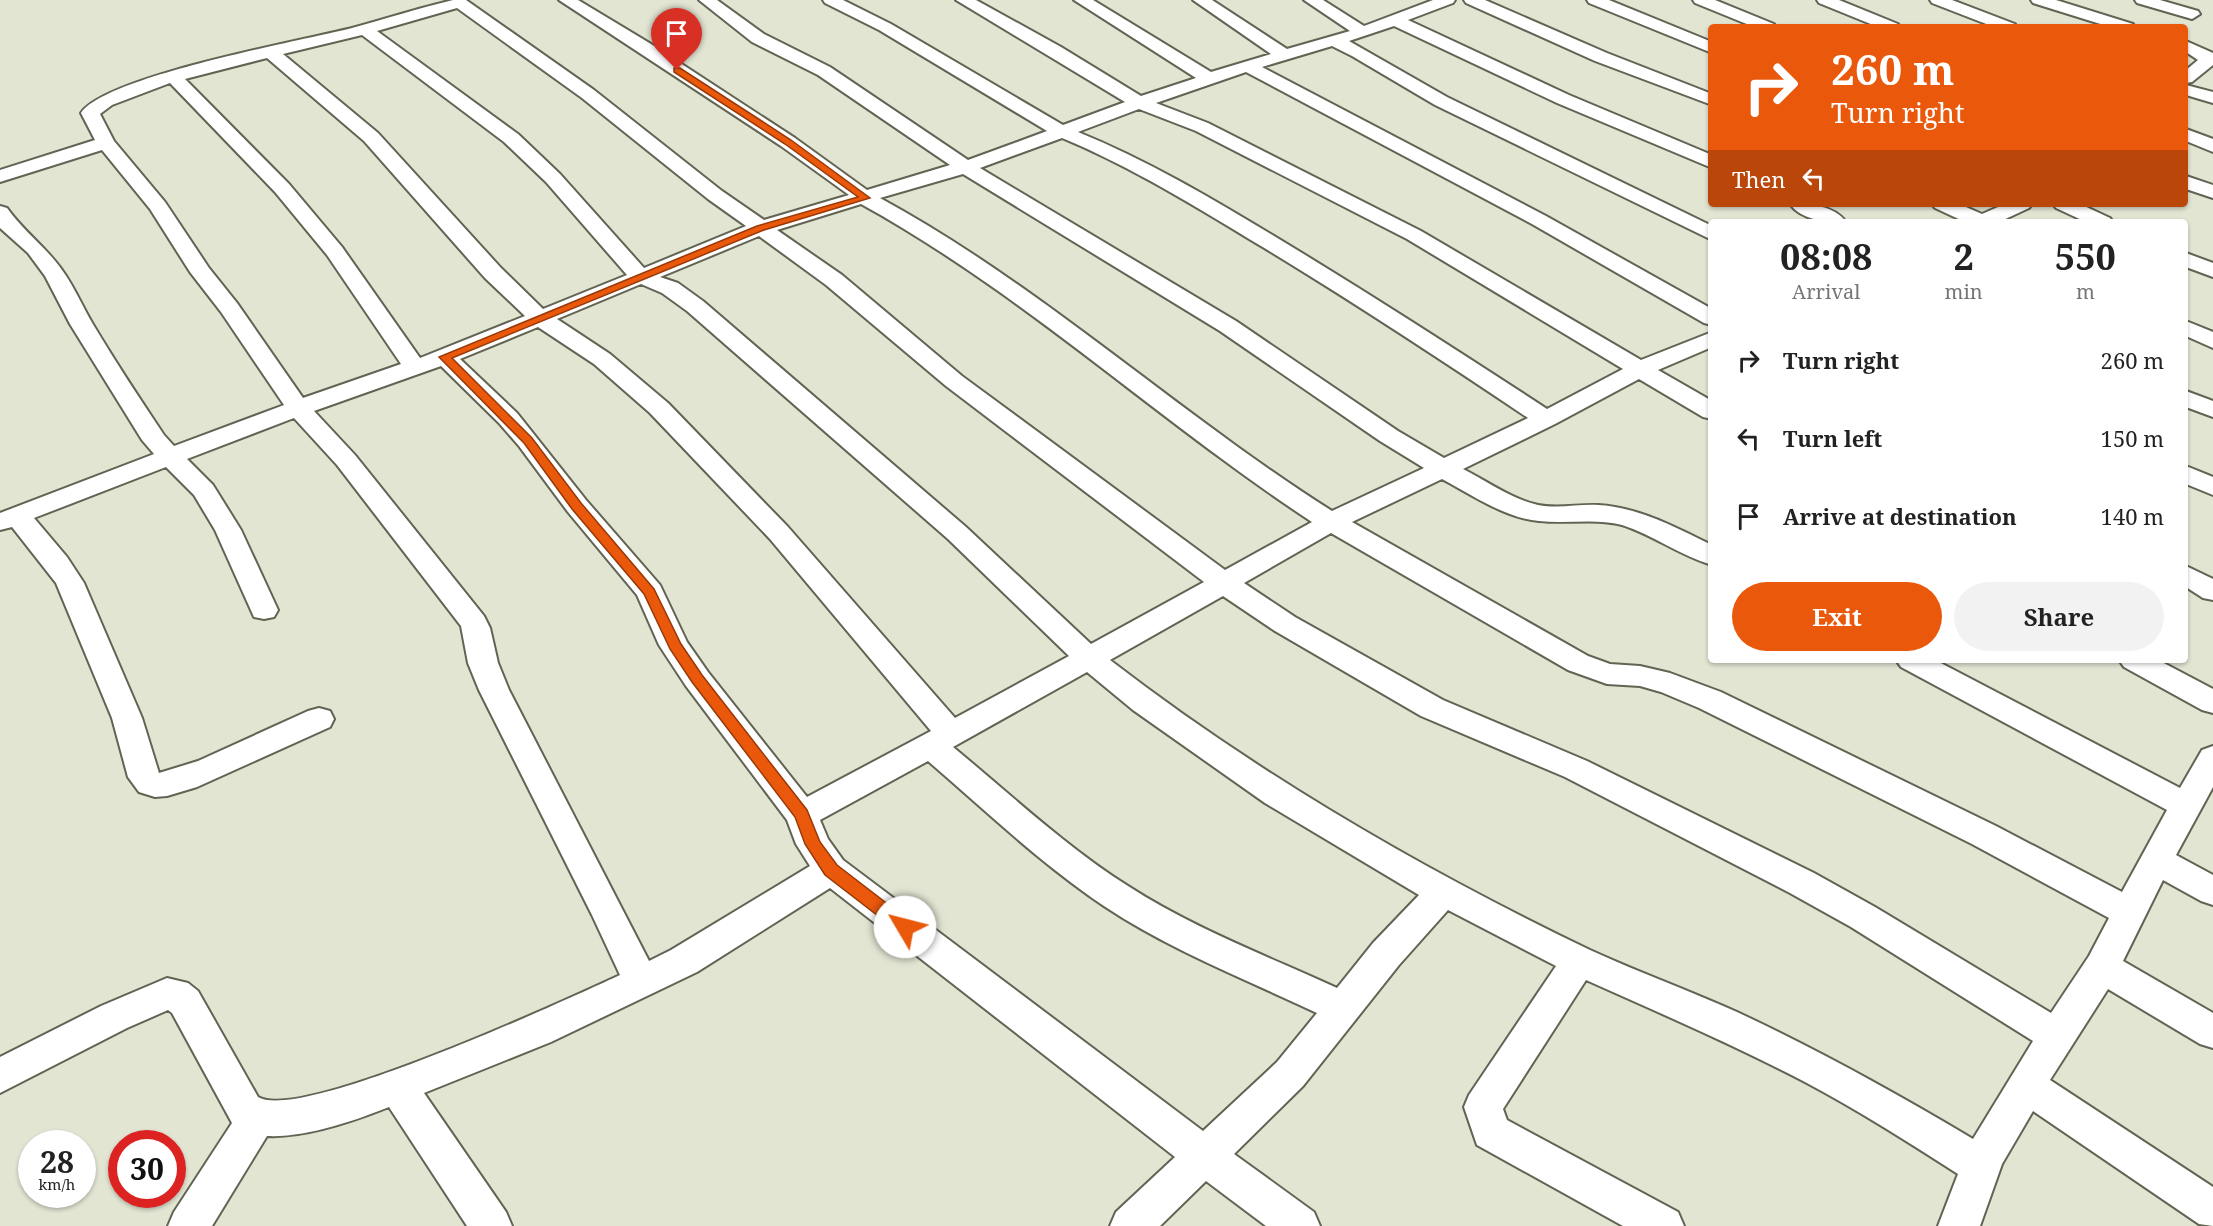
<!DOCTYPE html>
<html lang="en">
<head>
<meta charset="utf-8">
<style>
	:root { --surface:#fff; --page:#f2f2f2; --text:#222; --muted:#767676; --accent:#ea580c }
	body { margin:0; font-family:"Noto Serif",serif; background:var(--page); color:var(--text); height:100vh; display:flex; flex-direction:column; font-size:22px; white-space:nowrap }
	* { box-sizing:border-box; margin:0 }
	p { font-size:20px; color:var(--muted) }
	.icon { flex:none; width:33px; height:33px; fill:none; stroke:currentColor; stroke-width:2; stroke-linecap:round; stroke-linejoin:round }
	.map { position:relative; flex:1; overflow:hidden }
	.details { position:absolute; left:1708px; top:219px; width:480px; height:444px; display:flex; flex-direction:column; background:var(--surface); border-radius:6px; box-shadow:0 2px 4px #0004 }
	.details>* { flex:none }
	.guide { position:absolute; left:1708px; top:24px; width:480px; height:183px; border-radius:6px; box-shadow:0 2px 4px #0004; background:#ea580c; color:#fff; overflow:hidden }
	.speed { position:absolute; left:18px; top:1130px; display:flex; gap:12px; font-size:30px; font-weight:700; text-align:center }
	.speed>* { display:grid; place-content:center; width:78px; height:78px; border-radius:50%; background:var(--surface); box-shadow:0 2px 4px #0004; line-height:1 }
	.speed small { font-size:15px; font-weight:400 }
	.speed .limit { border:9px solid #d22; background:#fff; color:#111 }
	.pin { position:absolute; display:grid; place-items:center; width:51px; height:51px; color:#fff; margin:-62px -26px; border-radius:50% 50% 50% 0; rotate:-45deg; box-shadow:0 0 6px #0007 }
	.pin .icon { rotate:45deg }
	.me { position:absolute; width:66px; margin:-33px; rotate:307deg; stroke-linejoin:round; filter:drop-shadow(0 0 4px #0008) }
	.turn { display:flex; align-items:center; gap:21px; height:126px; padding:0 24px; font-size:27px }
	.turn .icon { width:78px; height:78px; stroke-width:2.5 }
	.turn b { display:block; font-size:42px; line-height:51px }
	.then { display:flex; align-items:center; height:57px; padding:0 24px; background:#0003; gap:12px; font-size:22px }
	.eta { display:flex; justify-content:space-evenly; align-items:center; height:102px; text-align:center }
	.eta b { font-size:36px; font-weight:700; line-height:42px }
	.action { display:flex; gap:12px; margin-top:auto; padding:12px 24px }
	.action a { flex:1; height:69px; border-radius:36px; background:var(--accent); color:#fff; font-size:24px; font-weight:700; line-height:69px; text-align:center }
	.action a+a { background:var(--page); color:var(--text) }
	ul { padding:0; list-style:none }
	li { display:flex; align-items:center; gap:18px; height:78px; padding:0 24px }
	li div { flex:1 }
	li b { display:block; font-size:22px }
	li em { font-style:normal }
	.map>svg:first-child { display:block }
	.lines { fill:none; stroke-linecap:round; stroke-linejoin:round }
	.minor-casing { stroke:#616353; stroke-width:4 }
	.minor { fill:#fff; fill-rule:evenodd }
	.route { fill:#ea580c; stroke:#983908; stroke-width:1.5 }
</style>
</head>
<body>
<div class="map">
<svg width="2213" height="1226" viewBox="0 0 2213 1226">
	<rect width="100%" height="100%" fill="#e3e5d3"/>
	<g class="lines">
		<defs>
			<g id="minor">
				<path d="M453 0H466L594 90 722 191 764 220 849 195 781 146 559 0H578L651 44 795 138 867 190 950 165 818 75 752 42 699 0H717L764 34 830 67 968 160 1047 131 879 30 825 3 823 0H843L891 24 1063 125 1125 102 956 0H976L1061 47 1141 96 1196 78 1074 0H1093L1211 72 1271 54 1193 0H1212L1287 49 1350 31 1304 0H1323L1364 26 1433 0H1455L1453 3 1408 20 1569 95 1712 155V168L1557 103 1394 26 1349 41 1447 97 1712 226V240L1435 105 1352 56 1332 46 1262 67 1546 216 1712 309V325L1704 323 1532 224 1246 72 1156 103 1208 123 1421 231 1641 360 1712 332V347L1658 370 1712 401V419L1703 417 1639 379 1555 424 1463 469C1487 481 1511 499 1538 505 1558 509 1578 504 1598 505 1639 507 1676 528 1712 545V565C1680 556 1654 535 1622 525 1596 518 1567 524 1539 521 1505 518 1472 495 1442 479L1352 522 1588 656 1610 664 1640 666 1670 673 1721 692 1996 826 2122 892 2167 810 1901 667 1896 660H1935L2180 788 2202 750 2213 746V787L2176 855 2213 875V905L2201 901 2163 880 2123 961 2213 1013V1048L2200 1044 2108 989 2050 1080 2213 1187V1226L2199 1224 2033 1111 2002 1164 1980 1226H1938L1958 1174C1908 1142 1858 1110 1805 1082 1734 1045 1660 1013 1586 980L1503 1109 1507 1120 1678 1212 1684 1226H1623L1477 1145 1464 1107 1469 1095 1556 966 1448 910 1399 965 1303 1086 1234 1154 1314 1212 1320 1226H1266L1206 1181 1160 1226H1110L1116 1212 1175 1157 830 888 697 972 551 1042 424 1093 506 1212 512 1226H467L389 1107C354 1121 305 1138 267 1136L212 1226H168L174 1212 232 1123 172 1013 168 1010 127 1028 0 1093V1057L101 1006 167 978 188 983 198 991 258 1097C300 1123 568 999 620 975L592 915 479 690 468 663 461 626 337 465 294 418 187 459 213 485 241 530 278 610 274 617 264 619 254 617 215 530 194 495 166 467 34 518 67 557 84 583 142 718 159 773 198 761 308 711 319 708 330 711 334 719 330 727 197 787 167 796 155 797 139 792 128 777 112 718 56 583 12 527 0 530V513L154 454 142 440 70 324 45 276 28 253 0 228V206L7 208C23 231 46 247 62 270 75 288 83 308 94 326 116 363 140 399 164 435L174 446 284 405 221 312 190 272 150 209 102 150 0 182V170L95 140 81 113C106 76 301 41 352 28 385 19 419 8 453 0ZM457 8 582 98 708 199 746 226 644 268 560 174 518 134 377 31ZM362 35 504 142 546 182 627 275 543 309 501 268 378 133 283 54ZM267 58 364 141 485 278 525 316 420 358 342 247 289 184 185 79ZM170 83 275 192 327 255 401 364 303 398 237 303 209 268 165 202 114 141 100 114 112 105ZM1139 109 1196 131 1407 239 1623 369 1547 409C1457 350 1367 292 1274 236 1211 198 1147 160 1078 132ZM1062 138C1132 167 1196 207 1261 246 1352 301 1440 359 1528 418L1444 458 1398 431 1236 321 980 168ZM963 174 1220 331 1380 441 1424 468 1332 511C1177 413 1042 286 880 198ZM861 204C1023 293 1158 421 1312 522L1225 570 962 376 842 275 777 230ZM759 236 826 285 946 386 1204 582 1091 644 966 527 703 301 678 283 660 277ZM641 284 662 293 687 311 948 539 1069 656 955 718 788 527 668 403 610 354 557 319ZM538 327 594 364 650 413 770 539 931 731 807 797 708 672 687 642 660 585 586 500 517 413 460 359ZM441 366 499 423 519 446 568 512 637 595 659 645 686 686 787 820 796 844 810 866 671 950 649 961 509 690 498 663 490 628 484 616 355 455 314 411ZM1331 533 1568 670 1607 684 1640 686 1661 692 1699 708 1972 844 2109 918 2089 956 2051 1013 1875 907 1814 873 1587 761 1443 700 1295 617 1244 583ZM1223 596 1275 631 1421 716 1565 777 1790 893 1851 927 2033 1041 1973 1139C1896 1093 1818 1050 1737 1012 1688 990 1638 972 1590 950 1421 869 1258 774 1110 660ZM1087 672 1133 710 1265 803 1419 895 1373 943 1337 988C1267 956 1193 928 1128 886 1065 846 1010 794 953 747ZM928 761C985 810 1041 864 1104 906 1170 950 1245 979 1317 1013L1277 1062 1203 1131 843 860 828 839 820 820Z"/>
				<path d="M1464 0H1485L1607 53 1712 94V105L1595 61 1466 3Z"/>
				<path d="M1587 0H1609L1712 42V53L1589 3Z"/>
				<path d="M1693 0H1715L1774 24 1776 27H1754L1695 3Z"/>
				<path d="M1817 0H1839L1898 24 1900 27H1878L1819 3Z"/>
				<path d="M1930 0H1952L2015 24 2017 27H1994L1932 3Z"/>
				<path d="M2031 0H2056L2133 24 2135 27H2110L2033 3Z"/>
				<path d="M2135 0H2160L2198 11 2200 14 2192 19 2137 3Z"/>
				<path d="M2186 41 2213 53V65L2192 82 2186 83V70L2198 60 2186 52Z"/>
				<path d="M2186 85 2213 92V103L2186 95Z"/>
				<path d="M2186 129 2213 139V152L2186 141Z"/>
				<path d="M2186 176 2213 185V198L2186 189Z"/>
				<path d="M1790 204C1809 204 1834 205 1846 222 1828 222 1802 221 1790 204Z"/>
				<path d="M1932 204H1959L1982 214 2005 204H2032L2029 208 1999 222H1965L1935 208Z"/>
				<path d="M2053 204H2080L2110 218 2113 222H2086L2056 208Z"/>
				<path d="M2186 253 2213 263V277L2186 267Z"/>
				<path d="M2186 321 2213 332V348L2186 336Z"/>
				<path d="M2186 391 2213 401V417L2186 407Z"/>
				<path d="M2186 466 2213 477V495L2186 484Z"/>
				<path d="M2186 566 2213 579V600L2203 598 2186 587Z"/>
				<path d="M2119 660H2158L2213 689V713L2202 710 2124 667Z"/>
			</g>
		</defs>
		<use href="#minor" class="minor-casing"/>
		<use href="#minor" class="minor"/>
	</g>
	<path class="route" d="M674 68H680L791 140 870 198 764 230 452 358 532 438 581 503 654 589 681 644 702 675 807 810 820 842 837 865 911 922 914 927 911 932 905 934 899 932 825 875 805 844 795 817 692 682 670 649 644 594 572 509 524 443 439 357 757 226 858 197 785 144 674 72Z"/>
</svg>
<div class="speed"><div>28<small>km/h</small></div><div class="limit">30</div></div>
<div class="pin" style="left:677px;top:70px;background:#d93025"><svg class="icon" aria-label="arrive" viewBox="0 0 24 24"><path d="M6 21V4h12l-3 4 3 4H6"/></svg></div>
<svg class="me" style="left:905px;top:927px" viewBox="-20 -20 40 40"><circle r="19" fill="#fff"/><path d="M0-13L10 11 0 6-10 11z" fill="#ea580c"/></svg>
<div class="guide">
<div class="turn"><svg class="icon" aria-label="right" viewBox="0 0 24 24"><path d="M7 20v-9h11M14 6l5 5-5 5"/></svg><div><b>260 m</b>Turn right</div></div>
<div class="then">Then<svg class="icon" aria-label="left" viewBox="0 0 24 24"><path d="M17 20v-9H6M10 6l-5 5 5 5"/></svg></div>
</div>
<section class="details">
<div class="eta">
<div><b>08:08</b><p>Arrival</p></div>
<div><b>2</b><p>min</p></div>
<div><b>550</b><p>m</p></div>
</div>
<ul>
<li><svg class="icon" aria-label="right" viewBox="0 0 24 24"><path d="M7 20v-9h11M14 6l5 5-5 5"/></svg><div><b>Turn right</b></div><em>260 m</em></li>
<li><svg class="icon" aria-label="left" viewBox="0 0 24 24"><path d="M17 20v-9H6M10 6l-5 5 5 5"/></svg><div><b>Turn left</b></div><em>150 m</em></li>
<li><svg class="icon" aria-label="arrive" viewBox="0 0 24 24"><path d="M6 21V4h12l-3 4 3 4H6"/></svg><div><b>Arrive at destination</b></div><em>140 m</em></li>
</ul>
<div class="action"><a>Exit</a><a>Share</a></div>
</section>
</div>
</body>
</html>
